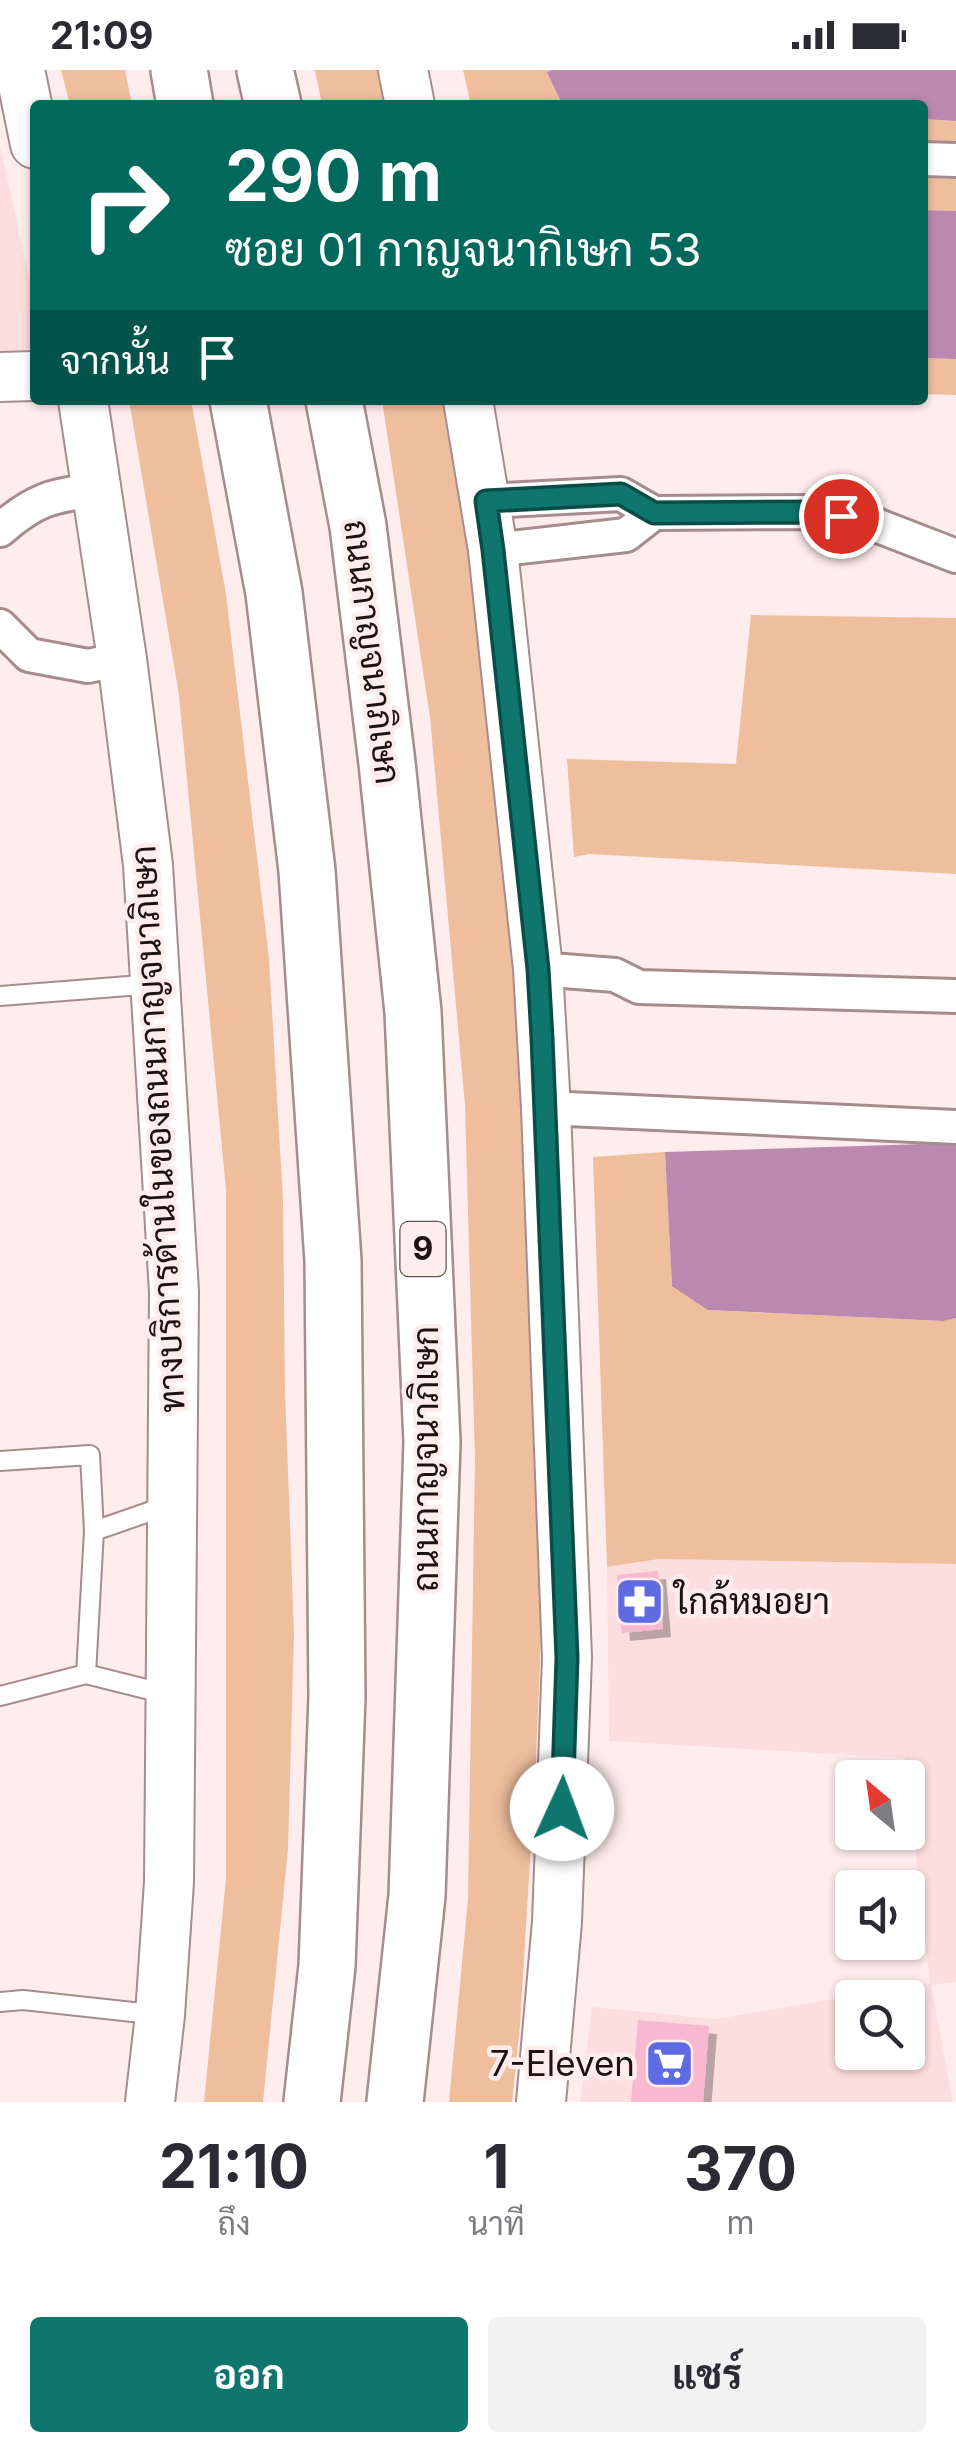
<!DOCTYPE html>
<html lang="th">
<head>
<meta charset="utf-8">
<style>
	:root { --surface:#fff; --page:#f2f2f3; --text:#2b2b33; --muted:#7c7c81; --accent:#0f766e }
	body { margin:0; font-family:Inter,Sarabun,sans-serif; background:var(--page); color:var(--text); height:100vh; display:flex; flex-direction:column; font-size:38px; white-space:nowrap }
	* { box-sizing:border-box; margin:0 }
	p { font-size:32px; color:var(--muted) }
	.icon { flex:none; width:55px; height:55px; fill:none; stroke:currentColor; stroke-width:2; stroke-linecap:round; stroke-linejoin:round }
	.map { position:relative; height:2032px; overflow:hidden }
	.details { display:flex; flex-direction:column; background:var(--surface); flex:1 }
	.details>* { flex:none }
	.banner { position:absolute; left:30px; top:30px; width:898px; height:305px; border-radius:10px; box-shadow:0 2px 8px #0004; background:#00695c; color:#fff; overflow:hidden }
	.needle { width:65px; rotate:331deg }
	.buttons { position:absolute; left:835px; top:1690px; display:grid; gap:20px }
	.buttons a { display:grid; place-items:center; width:90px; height:90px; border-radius:10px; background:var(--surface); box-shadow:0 2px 8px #0004; font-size:50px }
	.pin { position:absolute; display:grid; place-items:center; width:85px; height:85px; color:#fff; margin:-42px; border:5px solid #fff; border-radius:50%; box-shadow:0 2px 10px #0007 }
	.me { position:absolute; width:110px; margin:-55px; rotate:2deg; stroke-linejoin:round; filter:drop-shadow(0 0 8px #0008) }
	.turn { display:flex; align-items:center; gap:35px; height:210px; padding:0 30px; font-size:45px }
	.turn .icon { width:130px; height:130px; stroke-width:2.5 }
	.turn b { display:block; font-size:70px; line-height:85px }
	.then { display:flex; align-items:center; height:95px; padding:0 30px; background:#0003; gap:20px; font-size:38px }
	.eta { display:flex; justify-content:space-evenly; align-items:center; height:170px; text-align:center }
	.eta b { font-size:60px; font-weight:700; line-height:70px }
	.button { display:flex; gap:20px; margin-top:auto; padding:20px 30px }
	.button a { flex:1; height:115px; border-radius:10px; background:var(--accent); color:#fff; font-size:40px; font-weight:700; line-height:115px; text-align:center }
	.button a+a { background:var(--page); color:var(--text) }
	.status { display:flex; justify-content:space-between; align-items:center; height:70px; padding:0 50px; background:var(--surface); direction:ltr }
	.status svg { height:28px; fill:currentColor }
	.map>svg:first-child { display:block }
	.built { fill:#fddedf; fill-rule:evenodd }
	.green { fill:#eebe9d }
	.water { fill:#bb89af }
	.building { fill:#f8b9d0; filter:url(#shadow) }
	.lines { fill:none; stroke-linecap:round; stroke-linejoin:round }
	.lane-casing { stroke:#a78c8d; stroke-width:22 }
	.street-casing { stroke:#a78c8d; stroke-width:38 }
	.secondary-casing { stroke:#a78c8d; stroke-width:52 }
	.highway-casing { stroke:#a78c8d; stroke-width:60 }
	.lane { stroke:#fff; stroke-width:18 }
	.street { stroke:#fff; stroke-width:32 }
	.secondary { stroke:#fff; stroke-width:48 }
	.highway { stroke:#fff; stroke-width:55 }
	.route-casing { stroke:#0a4d48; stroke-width:25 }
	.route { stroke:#0f766e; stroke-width:18 }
	.labels { text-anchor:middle; stroke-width:9; stroke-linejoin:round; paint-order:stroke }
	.shield { fill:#ffeded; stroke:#605454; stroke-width:2.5 }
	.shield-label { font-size:32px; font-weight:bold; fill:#1c1212 }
	.street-label { font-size:35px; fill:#1c1212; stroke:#ffeded }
	.poi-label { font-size:35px; fill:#1c1212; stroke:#ffeded; text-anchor:start }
</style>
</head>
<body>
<div class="status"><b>21:09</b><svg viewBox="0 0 49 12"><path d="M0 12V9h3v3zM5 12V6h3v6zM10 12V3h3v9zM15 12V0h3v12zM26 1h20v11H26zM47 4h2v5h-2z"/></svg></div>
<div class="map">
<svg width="956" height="2032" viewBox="0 0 956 2032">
	<defs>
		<filter id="shadow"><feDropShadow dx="8" dy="8" stdDeviation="0" flood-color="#0004"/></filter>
	</defs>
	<rect width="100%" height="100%" fill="#ffeded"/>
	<g class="built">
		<path d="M0 76 35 233V283L0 285Z"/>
		<path d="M659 1489 956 1494V1912L931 1915 953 2032H580L592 1937 716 1949 930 1913 905 1688 609 1671 607 1497ZM852 1928H908V1982H852Z"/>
	</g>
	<g class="green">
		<path d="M61 0H125L132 35H70Z"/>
		<path d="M315 0H382L389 35H322Z"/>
		<path d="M463 0H552L548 2 562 34 587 35H471Z"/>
		<path d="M922 49 956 51V73L923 72Z"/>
		<path d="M923 108 956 109V141L923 140Z"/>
		<path d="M922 288 956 289V325L923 324Z"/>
		<path d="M129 330H191L226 524 269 889 283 1131 285 1321 294 1563 288 1779 263 2032H204L226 1809V1120L179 625Z"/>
		<path d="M382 330H448L449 333 491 651 533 1128 541 1564 536 1691 520 1955 512 2032H449L468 1829 475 1389 465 1035 430 647Z"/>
		<path d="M751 545 956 548V804L589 784 574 787 567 689 736 694Z"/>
		<path d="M665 1082 672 1215 708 1240 942 1251 956 1248V1494L659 1489 607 1497 593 1087Z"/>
	</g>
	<g class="water">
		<path d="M552 0H956V51L923 49 922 35 562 34 547 2Z"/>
		<path d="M922 140 956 141V289L923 288Z"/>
		<path d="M956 1073V1248L943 1251 708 1240 672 1216 665 1082Z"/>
	</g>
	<g class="building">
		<path d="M658 1501 663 1559 622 1563 617 1505Z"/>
		<path d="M638 1950 709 1956 703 2032H631Z"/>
	</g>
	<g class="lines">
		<defs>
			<g id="lane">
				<path d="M0 926 154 914"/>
				<path d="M0 1391 90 1385 94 1461"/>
				<path d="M169 1435 94 1461 86 1604 170 1625"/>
				<path d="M0 1626 86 1604"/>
				<path d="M0 1932 23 1930 160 1945"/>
			</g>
			<g id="street">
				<path d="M922 89 956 90"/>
				<path d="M486 431 621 424 654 443 819 442 863 450 956 486"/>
				<path d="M0 460C34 430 52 425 97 420"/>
				<path d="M493 480 626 465 654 443"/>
				<path d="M0 556 29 585 88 596 122 589"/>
				<path d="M538 899 615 905 639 917 956 926"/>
				<path d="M546 1038 956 1057"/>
			</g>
			<g id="secondary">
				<path d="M20 0 35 74"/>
				<path d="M403 0 410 35"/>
				<path d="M0 307 35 306"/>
				<path d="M83 330 122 589 148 795 174 1222 169 1812 160 1945 150 2032"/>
				<path d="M468 330 493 480 538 899 546 1038 567 1588 557 1852 541 2032"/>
			</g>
			<g id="highway">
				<path d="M179 0 185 35"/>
				<path d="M265 0 273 35"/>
				<path d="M238 330 274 523 307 801 333 1191 337 1627 327 1896 312 2032"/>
				<path d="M334 330 358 456 387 693 413 942 432 1372 417 1826 395 2032"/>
			</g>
		</defs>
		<use href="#lane" class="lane-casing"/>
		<use href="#street" class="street-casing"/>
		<use href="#secondary" class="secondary-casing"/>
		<use href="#highway" class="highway-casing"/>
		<use href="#lane" class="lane"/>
		<use href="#street" class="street"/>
		<use href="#secondary" class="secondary"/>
		<use href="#highway" class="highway"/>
	</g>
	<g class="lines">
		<defs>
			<path id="route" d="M562 1739 567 1588 542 968 538 899 493 480 486 431 621 424 654 443 819 442 841 446"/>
		</defs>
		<use href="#route" class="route-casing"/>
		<use href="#route" class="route"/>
	</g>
	<defs>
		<symbol id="pharmacy-square" viewBox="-11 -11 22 22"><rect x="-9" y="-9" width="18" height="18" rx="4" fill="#5e6be2" stroke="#ffeded"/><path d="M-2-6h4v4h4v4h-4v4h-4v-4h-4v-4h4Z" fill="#fff"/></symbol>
		<symbol id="supermarket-square" viewBox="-11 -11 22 22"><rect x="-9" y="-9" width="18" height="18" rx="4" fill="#5e6be2" stroke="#ffeded"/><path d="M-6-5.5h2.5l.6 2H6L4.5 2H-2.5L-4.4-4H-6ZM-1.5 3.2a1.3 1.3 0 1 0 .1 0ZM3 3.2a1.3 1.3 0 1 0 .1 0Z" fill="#fff"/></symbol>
	</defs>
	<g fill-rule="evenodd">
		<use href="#pharmacy-square" x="612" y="1504" width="55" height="55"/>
		<use href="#supermarket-square" x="642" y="1966" width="55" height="55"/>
	</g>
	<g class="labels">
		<rect class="shield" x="400.5" y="1152" width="45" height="54" rx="8"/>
		<g class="shield-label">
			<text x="423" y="1190">9</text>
		</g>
		<g class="street-label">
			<text transform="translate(372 582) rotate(83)" y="12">ถนนกาญจนาภิเษก</text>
			<text transform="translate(158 1059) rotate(-93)" y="12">ทางบริการด้านในของถนนกาญจนาภิเษก</text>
			<text transform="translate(426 1389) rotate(-90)" y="12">ถนนกาญจนาภิเษก</text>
		</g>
		<g class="poi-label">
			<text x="675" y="1544">ใกล้หมอยา</text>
			<text x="635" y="2006" text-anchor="end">7-Eleven</text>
		</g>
	</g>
</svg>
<div class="buttons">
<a><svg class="needle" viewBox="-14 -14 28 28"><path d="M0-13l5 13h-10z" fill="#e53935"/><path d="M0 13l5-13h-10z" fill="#7c7c81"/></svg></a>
<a><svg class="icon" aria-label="sound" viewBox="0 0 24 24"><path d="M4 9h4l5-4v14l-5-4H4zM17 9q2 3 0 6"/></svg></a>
<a><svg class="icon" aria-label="search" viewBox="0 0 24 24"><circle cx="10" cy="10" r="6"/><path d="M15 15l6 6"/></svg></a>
</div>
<div class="pin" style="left:841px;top:446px;background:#d93025"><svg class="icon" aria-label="arrive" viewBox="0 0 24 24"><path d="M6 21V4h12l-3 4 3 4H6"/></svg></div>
<svg class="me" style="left:562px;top:1739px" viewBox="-20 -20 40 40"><circle r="19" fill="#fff"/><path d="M0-13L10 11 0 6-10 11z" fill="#0f766e"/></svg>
<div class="banner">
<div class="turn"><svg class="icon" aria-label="right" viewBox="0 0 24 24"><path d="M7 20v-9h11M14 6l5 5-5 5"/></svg><div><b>290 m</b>ซอย 01 กาญจนากิเษก 53</div></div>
<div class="then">จากนั้น<svg class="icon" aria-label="arrive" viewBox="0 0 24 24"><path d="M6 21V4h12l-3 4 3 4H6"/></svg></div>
</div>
</div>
<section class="details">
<div class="eta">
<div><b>21:10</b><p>ถึง</p></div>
<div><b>1</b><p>นาที</p></div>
<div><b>370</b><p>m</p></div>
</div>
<div class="button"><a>ออก</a><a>แชร์</a></div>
</section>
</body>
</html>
